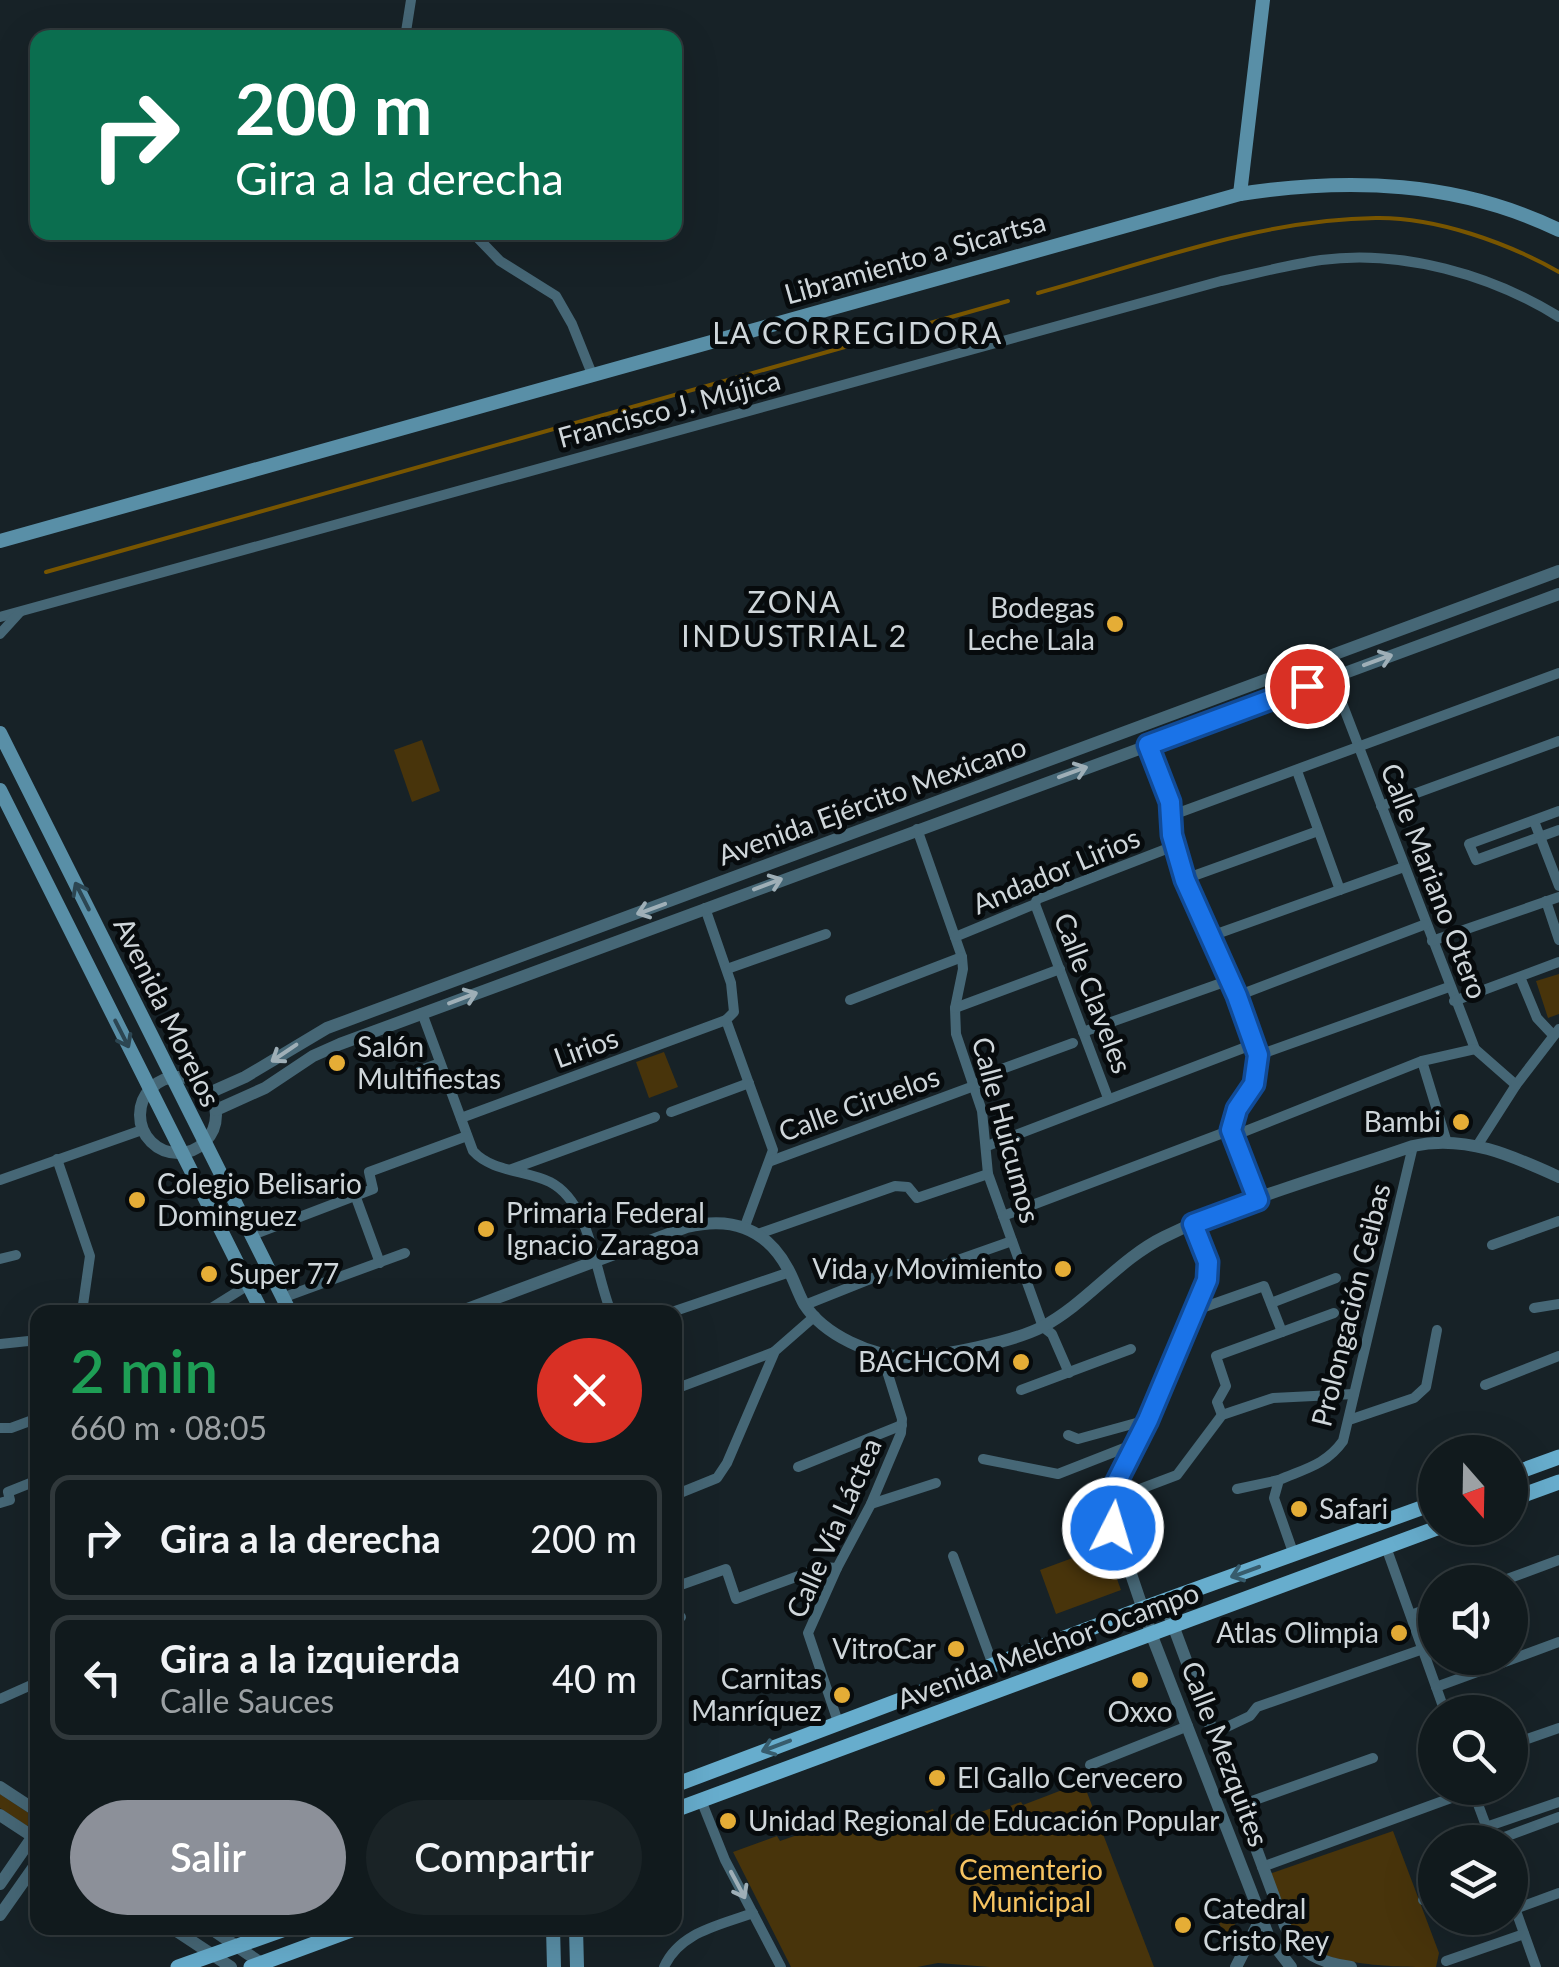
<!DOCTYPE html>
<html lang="es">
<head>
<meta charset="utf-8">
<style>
	:root { --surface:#111a1d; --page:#1a2326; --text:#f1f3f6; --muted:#9ca1a4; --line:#30383b; --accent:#8c9099 }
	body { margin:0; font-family:Lato,sans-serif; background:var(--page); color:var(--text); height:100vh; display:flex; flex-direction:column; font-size:38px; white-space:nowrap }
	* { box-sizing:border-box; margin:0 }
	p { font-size:32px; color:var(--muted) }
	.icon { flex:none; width:55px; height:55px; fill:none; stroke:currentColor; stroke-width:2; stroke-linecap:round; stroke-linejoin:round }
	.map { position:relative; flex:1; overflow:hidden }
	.drawer { position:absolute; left:30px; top:1305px; width:652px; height:630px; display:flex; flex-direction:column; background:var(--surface); border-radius:20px; box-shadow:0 10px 40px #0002,0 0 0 2px var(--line) }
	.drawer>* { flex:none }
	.banner { position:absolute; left:30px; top:30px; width:652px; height:210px; border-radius:20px; box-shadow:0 10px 40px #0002,0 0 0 2px var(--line); background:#0b6e4f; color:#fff; overflow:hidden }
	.needle { width:65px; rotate:160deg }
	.controls { position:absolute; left:1418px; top:1435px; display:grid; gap:20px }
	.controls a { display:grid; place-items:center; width:110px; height:110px; border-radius:50%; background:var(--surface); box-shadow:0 10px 40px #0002,0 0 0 2px var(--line); font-size:50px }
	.pin { position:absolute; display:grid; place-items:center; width:85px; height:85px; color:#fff; margin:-42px; border:5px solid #fff; border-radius:50%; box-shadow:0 2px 10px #0007 }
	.me { position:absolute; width:110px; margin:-55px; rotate:5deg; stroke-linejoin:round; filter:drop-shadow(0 0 8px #0008) }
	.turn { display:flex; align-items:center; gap:35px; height:210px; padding:0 40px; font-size:45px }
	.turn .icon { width:130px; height:130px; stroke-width:2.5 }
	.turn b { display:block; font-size:70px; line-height:85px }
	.round { display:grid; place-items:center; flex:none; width:105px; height:105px; border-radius:52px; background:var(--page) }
	.summary { display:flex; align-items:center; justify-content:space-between; height:170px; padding:0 40px }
	h1 { font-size:60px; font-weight:600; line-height:75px; color:#1e9e55 }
	.action { display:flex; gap:20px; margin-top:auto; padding:20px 40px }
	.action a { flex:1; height:115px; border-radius:60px; background:var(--accent); color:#fff; font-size:40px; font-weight:600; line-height:115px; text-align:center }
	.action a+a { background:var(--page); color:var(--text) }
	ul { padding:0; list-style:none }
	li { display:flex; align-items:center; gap:30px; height:125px; margin:0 20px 15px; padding:0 20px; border:5px solid var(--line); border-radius:20px }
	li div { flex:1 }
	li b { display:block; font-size:38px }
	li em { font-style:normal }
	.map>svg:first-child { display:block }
	.green { fill:#48340b }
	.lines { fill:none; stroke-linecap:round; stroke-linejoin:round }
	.stream { stroke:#785500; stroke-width:4 }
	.minor { stroke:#466776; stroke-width:10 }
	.tertiary { stroke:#466776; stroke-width:12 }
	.secondary { stroke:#598fa7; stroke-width:14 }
	.primary { stroke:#67adcd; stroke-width:15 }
	.oneway { stroke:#9fafb7 }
	.oneway2 { stroke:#2c4652 }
	.oneway3 { stroke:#375c6d }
	.route-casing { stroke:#114b97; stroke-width:25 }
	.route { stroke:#1a73e8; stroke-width:18 }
	.poi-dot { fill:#e5ad36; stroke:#070b0d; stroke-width:4 }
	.labels { text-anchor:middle; stroke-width:10; stroke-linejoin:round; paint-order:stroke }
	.street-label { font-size:28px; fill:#cfd6da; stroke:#070b0d }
	.poi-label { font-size:28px; fill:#cfd6da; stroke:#070b0d; text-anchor:start }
	.park-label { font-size:28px; fill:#f6c361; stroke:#070b0d }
	.neighbourhood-label { font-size:30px; letter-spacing:2.5px; fill:#cfd6da; stroke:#070b0d }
</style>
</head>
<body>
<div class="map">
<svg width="1559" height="1967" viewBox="0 0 1559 1967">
	<rect width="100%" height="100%" fill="#172227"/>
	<g class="green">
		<path d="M422 740 440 791 412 802 394 750Z"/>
		<path d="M1559 974V1014L1548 1018 1536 981Z"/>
		<path d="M664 1052 678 1087 649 1098 636 1062Z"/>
		<path d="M1105 1546 1121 1590 1056 1614 1040 1570Z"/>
		<path d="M1083 1782 1154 1967H990L938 1963 917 1967H791L733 1852 777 1836 780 1841 829 1824 834 1834 854 1828 857 1832 933 1809 937 1820 964 1810 967 1817 992 1808 994 1812 1021 1802 1023 1805Z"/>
		<path d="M0 1794 33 1816 32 1823 27 1826 0 1808Z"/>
		<path d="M1393 1831 1439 1953 1436 1967C1399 1967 1325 1967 1298 1939 1284 1924 1277 1893 1269 1874Z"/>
		<path d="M1231 1897V1906L1240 1903 1242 1910 1227 1940 1218 1921 1224 1915Z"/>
	</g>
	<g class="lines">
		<g class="stream">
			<path d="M1038 293C1148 263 1261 219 1376 218 1436 217 1508 243 1559 272"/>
			<path d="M46 572 1008 301"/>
		</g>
		<g class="minor">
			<path d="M405 38 411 0"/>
			<path d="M472 232 500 261 556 296 572 324 592 374"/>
			<path d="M0 617 1221 281C1254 274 1287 265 1321 260 1401 249 1492 275 1559 317"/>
			<path d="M0 634 20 612"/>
			<path d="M1332 677 1475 1049 1516 1085"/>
			<path d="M1148 745 1170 802 1171 835 1185 879 1237 996 1259 1055 1254 1084 1237 1109 1231 1130 1258 1200"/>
			<path d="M1297 771 1340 890"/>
			<path d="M1381 806 1559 741"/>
			<path d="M1559 811 1469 844 1476 860 1559 830"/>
			<path d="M1170 816 1559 673"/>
			<path d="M1534 821 1559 886"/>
			<path d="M917 829 962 957 963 969 955 1008 956 1034 982 1111 988 1174 1043 1327 1052 1334 1069 1373"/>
			<path d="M1185 879 1318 831"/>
			<path d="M1546 901 1559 940"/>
			<path d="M1035 904 1108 1098"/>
			<path d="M705 908 731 983 734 1012 726 1020 773 1150 745 1226"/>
			<path d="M1211 936 1404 867"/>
			<path d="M955 937 1035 904 1037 899 1174 846"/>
			<path d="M1432 941 1559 897"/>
			<path d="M727 969 826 934"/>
			<path d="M1520 977 1537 1018 1553 1035"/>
			<path d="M1237 996 1426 924"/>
			<path d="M850 1000 962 957"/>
			<path d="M1454 1001 1559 962"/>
			<path d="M955 1008 1060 969"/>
			<path d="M422 1013 473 1151C492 1172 525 1170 550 1182 591 1203 595 1274 611 1312"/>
			<path d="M1083 1032 1230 980"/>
			<path d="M1259 1055 1449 987"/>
			<path d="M1422 1061 1447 1143"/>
			<path d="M380 1085 440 1063"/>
			<path d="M671 1112 749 1083"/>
			<path d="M461 1118 726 1020"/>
			<path d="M1233 1136 1422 1061 1475 1049"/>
			<path d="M987 1146 1254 1044"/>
			<path d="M1477 1146 1516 1085 1559 1029"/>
			<path d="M57 1159 90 1256 82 1312"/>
			<path d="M771 1161 974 1086 991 1073 1073 1043"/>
			<path d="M512 1169 655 1117"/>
			<path d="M0 1180 142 1130"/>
			<path d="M355 1195 380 1263"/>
			<path d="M1003 1216 1231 1130"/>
			<path d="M758 1234 895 1186 908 1187 917 1198 988 1174"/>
			<path d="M250 1236 373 1189 369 1172 467 1136"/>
			<path d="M1492 1245 1559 1221"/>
			<path d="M0 1259 16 1255"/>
			<path d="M282 1298 405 1253"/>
			<path d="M1271 1303 1336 1278"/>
			<path d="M805 1305 908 1264 924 1272 1012 1241"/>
			<path d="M1534 1308 1559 1304"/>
			<path d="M1196 1310 1264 1286 1282 1332"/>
			<path d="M205 1312 269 1272"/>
			<path d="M672 1312 790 1272"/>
			<path d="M0 1344 38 1340"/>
			<path d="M1485 1385 1559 1356"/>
			<path d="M675 1389 774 1352"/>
			<path d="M1021 1390 1131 1349"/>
			<path d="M1222 1415 1217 1402 1226 1386 1216 1356 1334 1313"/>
			<path d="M1349 1420 1414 1398 1426 1387 1437 1330"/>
			<path d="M0 1428H11L38 1418"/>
			<path d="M1068 1435 1078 1439 1147 1420"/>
			<path d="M983 1459 1058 1474 1132 1445"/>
			<path d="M798 1467 902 1425"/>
			<path d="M1237 1489 1279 1480"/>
			<path d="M675 1495 717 1478 727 1463 775 1351 815 1316"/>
			<path d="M1111 1500 1177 1475 1222 1415 1273 1398 1354 1394"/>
			<path d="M0 1503 10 1500 8 1492 38 1480"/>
			<path d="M871 1504 936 1483"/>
			<path d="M1386 1547 1445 1712"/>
			<path d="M1294 1555 1274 1498 1279 1480C1304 1469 1326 1465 1343 1441L1413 1146"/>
			<path d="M953 1556 993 1665"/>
			<path d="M1499 1582 1559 1560"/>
			<path d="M675 1587 726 1569 736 1599 823 1567 837 1568"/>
			<path d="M1411 1615 1435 1606"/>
			<path d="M675 1619 681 1617"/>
			<path d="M1436 1687 1559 1642"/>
			<path d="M0 1699 38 1682"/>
			<path d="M838 1722 808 1633 837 1568 871 1504 901 1433 902 1419 881 1352"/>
			<path d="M1212 1734 1250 1716 1257 1707 1423 1649"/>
			<path d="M1510 1745 1559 1728"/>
			<path d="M1090 1765 1188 1726"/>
			<path d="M1472 1788 1492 1842"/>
			<path d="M701 1800 725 1860 781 1967"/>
			<path d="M1238 1806 1373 1758"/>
			<path d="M1486 1827 1559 1802"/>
			<path d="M1491 1842 1559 1817"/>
			<path d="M1262 1867 1473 1790"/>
			<path d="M1510 1894 1536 1967"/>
			<path d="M1423 1900 1435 1896"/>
			<path d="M1515 1909 1559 1893"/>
			<path d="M1446 1961 1524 1934"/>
			<path d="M664 1967C680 1932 718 1926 753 1913"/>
		</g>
		<g class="tertiary">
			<circle cx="178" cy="1115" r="38"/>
			<path d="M209 1093 245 1077 327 1028 1559 571"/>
			<path d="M216 1110 265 1088 313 1056 340 1044 1559 594"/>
			<path d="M1193 1224 1207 1262V1280L1147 1420 1114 1487 1111 1515 1152 1636 1270 1940 1291 1967"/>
			<path d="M459 1312 687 1227C731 1216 766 1228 788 1269 794 1280 798 1293 804 1304 824 1335 872 1357 909 1357 942 1356 1013 1342 1042 1327 1086 1304 1119 1259 1164 1237 1243 1198 1330 1175 1413 1146 1465 1134 1513 1156 1559 1177"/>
			<path d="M1164 1601 1285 1926C1298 1953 1322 1963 1351 1967"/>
			<path d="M0 1787 38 1812"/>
			<path d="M0 1815 38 1840"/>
			<path d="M0 1884 38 1829"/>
			<path d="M0 1915 38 1861"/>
			<path d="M172 1928 231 1967"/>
			<path d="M210 1928 261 1963"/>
			<path d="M1236 1967 1262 1916"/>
		</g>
		<g class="secondary">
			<path d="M1240 194 1263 0"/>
			<path d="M0 541 1240 194C1349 177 1458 181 1559 230"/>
			<path d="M0 733 290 1312"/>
			<path d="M0 790 262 1312"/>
			<path d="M553 1928 554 1967"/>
			<path d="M576 1928 577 1967"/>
		</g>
		<g class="primary">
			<path d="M1510 1475 1559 1457"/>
			<path d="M1510 1500 1559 1482"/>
			<path d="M675 1785 1144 1608 1435 1503"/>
			<path d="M675 1810 1437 1528"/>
			<path d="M178 1967 288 1928"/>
			<path d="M251 1967 357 1928"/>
		</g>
	</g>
	<defs><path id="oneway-shaft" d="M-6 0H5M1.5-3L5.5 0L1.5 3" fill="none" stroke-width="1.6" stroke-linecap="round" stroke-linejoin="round" transform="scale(2.5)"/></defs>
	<g class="oneway">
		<use href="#oneway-shaft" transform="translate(1378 660) rotate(-20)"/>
		<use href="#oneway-shaft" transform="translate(1073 772) rotate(-20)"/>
		<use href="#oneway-shaft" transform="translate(768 884) rotate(-21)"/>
		<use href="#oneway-shaft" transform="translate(651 909) rotate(160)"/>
		<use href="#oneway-shaft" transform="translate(463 998) rotate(-21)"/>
		<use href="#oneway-shaft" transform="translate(284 1053) rotate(146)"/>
		<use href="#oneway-shaft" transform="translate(738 1885) rotate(62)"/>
	</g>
	<g class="oneway2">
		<use href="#oneway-shaft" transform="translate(82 896) rotate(-117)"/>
		<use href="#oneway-shaft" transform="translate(122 1034) rotate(63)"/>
	</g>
	<g class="oneway3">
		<use href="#oneway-shaft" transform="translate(1245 1572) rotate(160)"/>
		<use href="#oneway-shaft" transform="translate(776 1746) rotate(159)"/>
	</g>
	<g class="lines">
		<defs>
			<path id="route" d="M1113 1528 1110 1500 1114 1487 1148 1420 1207 1280 1208 1262 1193 1224 1258 1200 1231 1130 1237 1109 1254 1084 1258 1055 1237 996 1185 880 1172 835 1170 802 1148 745 1307 686"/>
		</defs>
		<use href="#route" class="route-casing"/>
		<use href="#route" class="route"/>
	</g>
	<g class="poi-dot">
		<circle cx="1115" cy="624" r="10"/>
		<circle cx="337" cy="1063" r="10"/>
		<circle cx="1461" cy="1122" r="10"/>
		<circle cx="137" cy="1200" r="10"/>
		<circle cx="486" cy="1229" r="10"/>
		<circle cx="1063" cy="1269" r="10"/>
		<circle cx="209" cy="1274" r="10"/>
		<circle cx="1021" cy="1362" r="10"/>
		<circle cx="1299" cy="1509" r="10"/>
		<circle cx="1399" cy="1633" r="10"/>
		<circle cx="956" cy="1649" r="10"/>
		<circle cx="1140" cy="1680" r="10"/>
		<circle cx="842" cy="1695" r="10"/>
		<circle cx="937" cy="1778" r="10"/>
		<circle cx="728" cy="1821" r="10"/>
		<circle cx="1183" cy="1925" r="10"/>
	</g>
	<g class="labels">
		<g class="street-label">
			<text transform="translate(915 258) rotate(-16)" y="10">Libramiento a Sicartsa</text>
			<text transform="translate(669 409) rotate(-15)" y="10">Francisco J. Mújica</text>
			<text transform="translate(872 801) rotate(-20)" y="10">Avenida Ejército Mexicano</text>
			<text transform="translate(1056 871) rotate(-23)" y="10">Andador Lirios</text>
			<text transform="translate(1434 881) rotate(69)" y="10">Calle Mariano Otero</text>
			<text transform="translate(1093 993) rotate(69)" y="10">Calle Claveles</text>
			<text transform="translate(167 1012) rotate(64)" y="10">Avenida Morelos</text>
			<text transform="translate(586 1048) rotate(-20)" y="10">Lirios</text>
			<text transform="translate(859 1104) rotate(-20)" y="10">Calle Ciruelos</text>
			<text transform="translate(1006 1130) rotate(75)" y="10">Calle Huicumos</text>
			<text transform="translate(1351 1305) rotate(-76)" y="10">Prolongación Ceibas</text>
			<text transform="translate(834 1528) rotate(-66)" y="10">Calle Vía Láctea</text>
			<text transform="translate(1048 1646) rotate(-20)" y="10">Avenida Melchor Ocampo</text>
			<text transform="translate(1225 1754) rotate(69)" y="10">Calle Mezquites</text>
		</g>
		<g class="poi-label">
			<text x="1095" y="618" text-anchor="end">Bodegas<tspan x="1095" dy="32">Leche Lala</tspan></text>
			<text x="357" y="1057">Salón<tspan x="357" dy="32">Multifiestas</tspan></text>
			<text x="1441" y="1132" text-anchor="end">Bambi</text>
			<text x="157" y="1194">Colegio Belisario<tspan x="157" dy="32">Dominguez</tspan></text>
			<text x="506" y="1223">Primaria Federal<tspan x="506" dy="32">Ignacio Zaragoa</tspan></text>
			<text x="1043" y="1279" text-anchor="end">Vida y Movimiento</text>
			<text x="229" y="1284">Super 77</text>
			<text x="1001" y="1372" text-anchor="end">BACHCOM</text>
			<text x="1319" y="1519">Safari</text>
			<text x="1379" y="1643" text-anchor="end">Atlas Olimpia</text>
			<text x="936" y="1659" text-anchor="end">VitroCar</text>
			<text x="822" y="1689" text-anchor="end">Carnitas<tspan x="822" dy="32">Manríquez</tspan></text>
			<text x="1140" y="1722" text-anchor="middle">Oxxo</text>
			<text x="957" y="1788">El Gallo Cervecero</text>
			<text x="748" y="1831">Unidad Regional de Educación Popular</text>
			<text x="1203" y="1919">Catedral<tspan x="1203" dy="32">Cristo Rey</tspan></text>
		</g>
		<g class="park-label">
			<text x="1031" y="1880">Cementerio<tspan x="1031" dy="32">Municipal</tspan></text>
		</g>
		<g class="neighbourhood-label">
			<text x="858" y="344">LA CORREGIDORA</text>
			<text x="795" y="613">ZONA<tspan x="795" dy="34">INDUSTRIAL 2</tspan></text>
		</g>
	</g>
</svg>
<div class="controls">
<a><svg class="needle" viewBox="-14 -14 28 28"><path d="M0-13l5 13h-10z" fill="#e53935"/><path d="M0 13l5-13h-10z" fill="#9ca1a4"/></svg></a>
<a><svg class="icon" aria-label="sound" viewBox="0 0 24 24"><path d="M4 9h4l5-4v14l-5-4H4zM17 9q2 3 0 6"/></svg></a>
<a><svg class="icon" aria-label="search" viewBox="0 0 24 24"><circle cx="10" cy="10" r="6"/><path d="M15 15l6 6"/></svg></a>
<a><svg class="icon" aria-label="layers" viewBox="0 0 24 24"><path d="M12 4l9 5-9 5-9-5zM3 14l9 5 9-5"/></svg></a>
</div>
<div class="pin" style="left:1307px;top:686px;background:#d93025"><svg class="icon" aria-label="arrive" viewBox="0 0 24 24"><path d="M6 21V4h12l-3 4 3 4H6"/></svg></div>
<svg class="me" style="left:1113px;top:1528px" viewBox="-20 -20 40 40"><circle r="17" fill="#1a73e8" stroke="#fff" stroke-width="3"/><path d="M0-11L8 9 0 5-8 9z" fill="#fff"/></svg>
<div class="banner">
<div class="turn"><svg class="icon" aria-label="right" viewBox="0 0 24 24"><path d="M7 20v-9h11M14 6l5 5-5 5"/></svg><div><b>200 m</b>Gira a la derecha</div></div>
</div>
<section class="drawer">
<div class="summary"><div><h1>2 min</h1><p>660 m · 08:05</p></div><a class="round" style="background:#d93025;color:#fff"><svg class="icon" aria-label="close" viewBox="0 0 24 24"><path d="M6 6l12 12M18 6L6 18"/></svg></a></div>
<ul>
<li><svg class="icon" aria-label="right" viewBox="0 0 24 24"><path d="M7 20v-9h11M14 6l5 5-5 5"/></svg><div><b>Gira a la derecha</b></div><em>200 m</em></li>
<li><svg class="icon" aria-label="left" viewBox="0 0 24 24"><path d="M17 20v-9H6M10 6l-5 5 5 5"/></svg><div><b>Gira a la izquierda</b><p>Calle Sauces</p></div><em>40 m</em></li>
</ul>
<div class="action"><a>Salir</a><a>Compartir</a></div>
</section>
</div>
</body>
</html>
